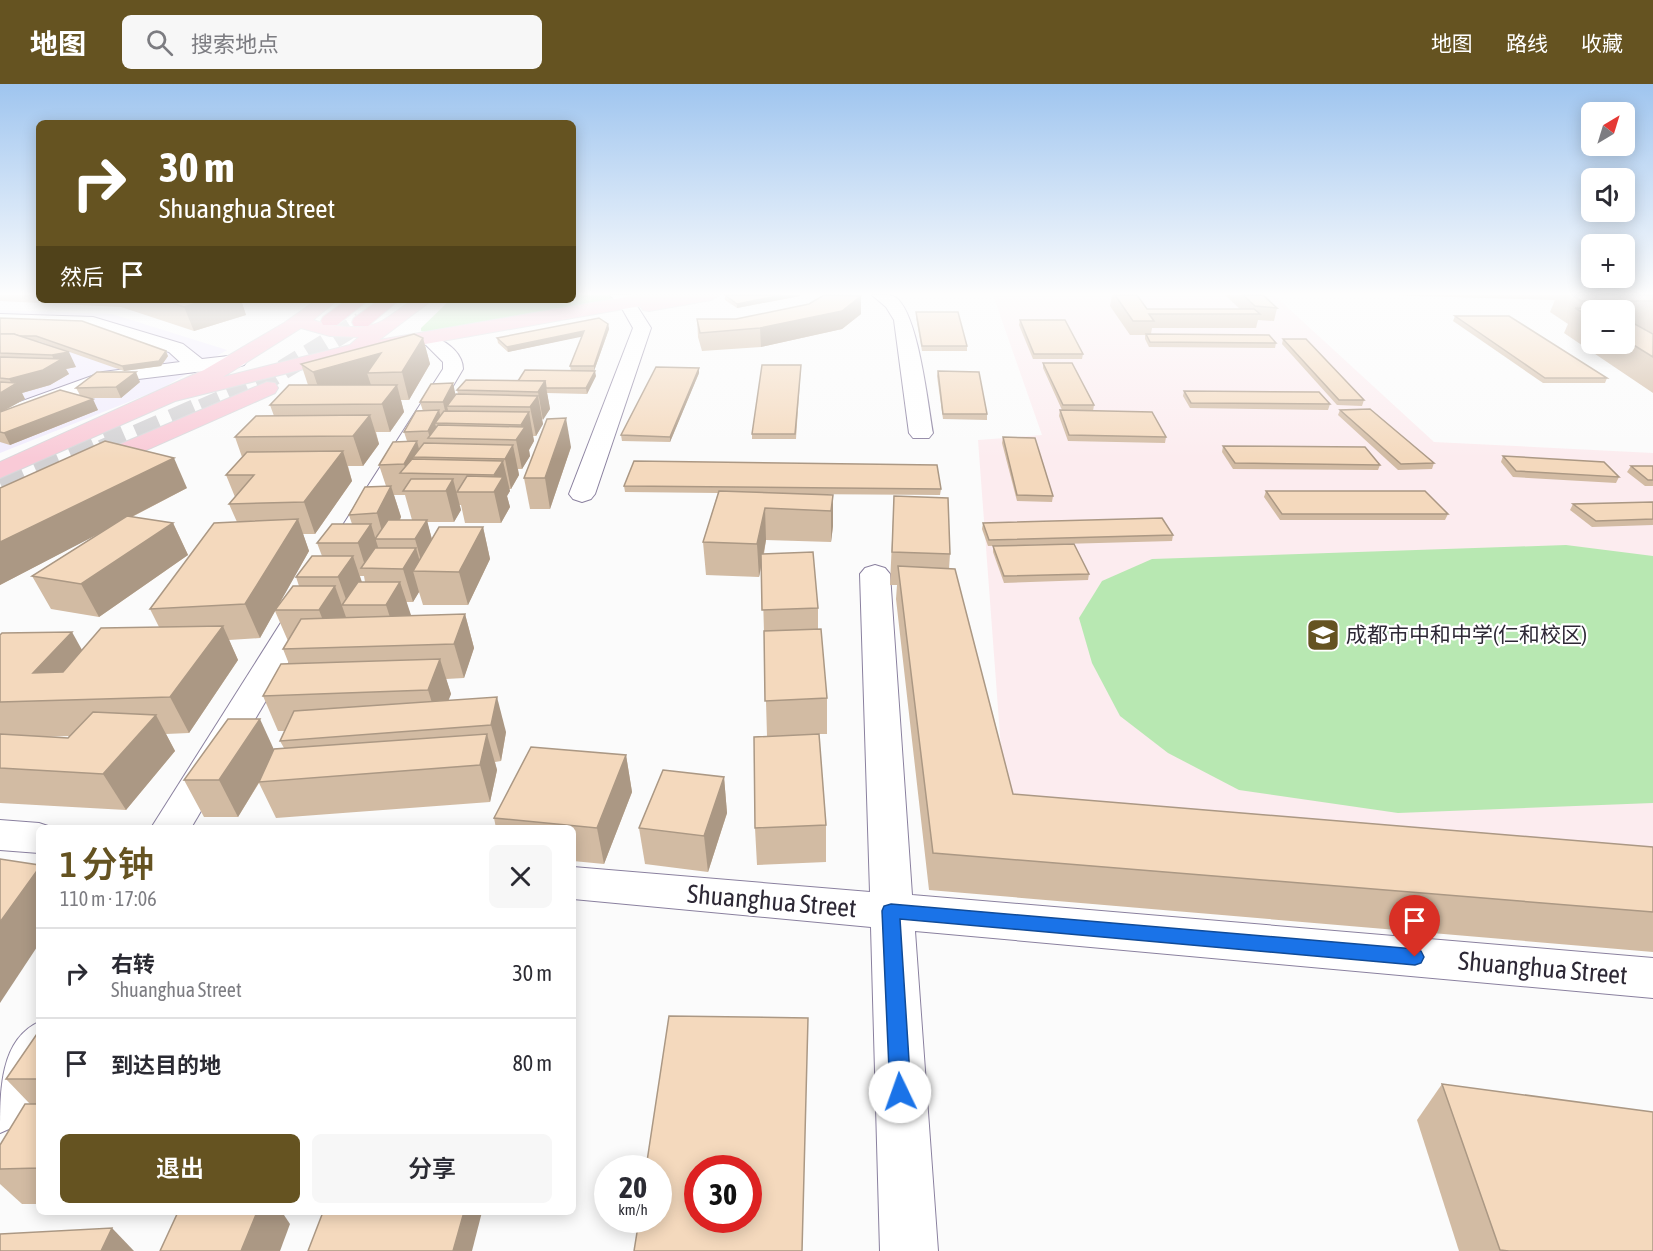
<!DOCTYPE html>
<html lang="zh">
<head>
<meta charset="utf-8">
<style>
	:root { --surface:#fff; --page:#f7f7f7; --text:#2b2b33; --muted:#7c7c81; --line:#e1e1e2; --accent:#655321 }
	body { margin:0; font-family:"Asap Condensed","Noto Sans SC",sans-serif; background:var(--page); color:var(--text); height:100vh; display:flex; flex-direction:column; font-size:22px; white-space:nowrap }
	* { box-sizing:border-box; margin:0 }
	p { font-size:20px; color:var(--muted) }
	.icon { flex:none; width:33px; height:33px; fill:none; stroke:currentColor; stroke-width:2; stroke-linecap:round; stroke-linejoin:round }
	.map { position:relative; flex:1; overflow:hidden }
	.drawer { position:absolute; left:36px; top:741px; width:540px; height:390px; display:flex; flex-direction:column; background:var(--surface); border-radius:9px; box-shadow:0 3px 15px #0003 }
	.drawer>* { flex:none }
	.hud { position:absolute; left:36px; top:36px; width:540px; height:183px; border-radius:9px; box-shadow:0 3px 15px #0003; background:#655321; color:#fff; overflow:hidden }
	.needle { width:39px; rotate:38deg }
	.tools { position:absolute; left:1581px; top:18px; display:grid; gap:12px }
	.tools a { display:grid; place-items:center; width:54px; height:54px; border-radius:9px; background:var(--surface); box-shadow:0 3px 15px #0003; font-size:30px }
	.speed { position:absolute; left:594px; top:1071px; display:flex; gap:12px; font-size:30px; font-weight:700; text-align:center }
	.speed>* { display:grid; place-content:center; width:78px; height:78px; border-radius:50%; background:var(--surface); box-shadow:0 3px 15px #0003; line-height:1 }
	.speed small { font-size:15px; font-weight:400 }
	.speed .limit { border:9px solid #d22; background:#fff; color:#111 }
	.pin { position:absolute; display:grid; place-items:center; width:51px; height:51px; color:#fff; margin:-62px -26px; border-radius:50% 50% 50% 0; rotate:-45deg; box-shadow:0 0 6px #0007 }
	.pin .icon { rotate:45deg }
	.me { position:absolute; width:66px; margin:-33px; rotate:357deg; stroke-linejoin:round; filter:drop-shadow(0 0 4px #0008) }
	.turn { display:flex; align-items:center; gap:21px; height:126px; padding:0 24px; font-size:27px }
	.turn .icon { width:78px; height:78px; stroke-width:2.5 }
	.turn b { display:block; font-size:42px; line-height:51px }
	.then { display:flex; align-items:center; height:57px; padding:0 24px; background:#0003; gap:12px; font-size:22px }
	.round { display:grid; place-items:center; flex:none; width:63px; height:63px; border-radius:9px; background:var(--page) }
	.summary { display:flex; align-items:center; justify-content:space-between; height:102px; padding:0 24px }
	h1 { font-size:36px; font-weight:600; line-height:45px; color:var(--accent) }
	.action { display:flex; gap:12px; margin-top:auto; padding:12px 24px }
	.action a { flex:1; height:69px; border-radius:9px; background:var(--accent); color:#fff; font-size:24px; font-weight:600; line-height:69px; text-align:center }
	.action a+a { background:var(--page); color:var(--text) }
	ul { padding:0; list-style:none }
	li { display:flex; align-items:center; gap:18px; height:90px; padding:0 24px; border-top:2px solid var(--line) }
	li div { flex:1 }
	li b { display:block; font-size:22px }
	li em { font-style:normal }
	header { display:flex; align-items:center; gap:36px; box-sizing:border-box; height:84px; padding:0 30px; background:var(--accent); color:#fff }
	header strong { font-size:28px }
	nav { display:flex; gap:33px; margin-inline-start:auto; font-size:21px }
	.search { width:420px; height:54px; background:var(--page); display:flex; align-items:center; gap:15px; box-sizing:border-box; padding:0 21px; border-radius:9px; color:var(--muted); font-size:22px }
	.map>svg:first-child { display:block }
	.built { fill:#f1ecfd }
	.education { fill:#fcecef }
	.green { fill:#b8e8b2 }
	.lines { fill:none; stroke-linecap:round; stroke-linejoin:round }
	.highway-tunnel-far1 { stroke:#d2d1d3; stroke-width:20; stroke-dasharray:20 10; stroke-linecap:butt }
	.highway-tunnel { stroke:#d2d1d3; stroke-width:25; stroke-dasharray:25 13; stroke-linecap:butt }
	.minor-casing { stroke:#8a809f; stroke-width:2 }
	.major-casing { stroke:#d9d8db; stroke-width:2 }
	.highway-casing { stroke:#d9d8db; stroke-width:2 }
	.minor { fill:#fff; fill-rule:evenodd }
	.major { fill:#f9cad7; fill-rule:evenodd }
	.highway { fill:#f5a6bd; fill-rule:evenodd }
	.wall { fill:#d2bba3; fill-rule:evenodd }
	.shaded-wall { fill:#ab9884 }
	.building { fill:#f4d9bd; stroke:#ab9884; stroke-width:1.5; fill-rule:evenodd }
	.route { fill:#1a73e8; stroke:#114b97; stroke-width:1.5 }
	.labels { text-anchor:middle; stroke-width:4.5; stroke-linejoin:round; paint-order:stroke }
	.poi-label { font-size:21px; fill:#2d2835; stroke:#fff; text-anchor:start }
	.near-street-label { font-size:26px; fill:#2d2835; stroke:#fff }
</style>
</head>
<body>
<header>
<strong>地图</strong>
<div class="search"><svg class="icon" aria-label="search" viewBox="0 0 24 24"><circle cx="10" cy="10" r="6"/><path d="M15 15l6 6"/></svg>搜索地点</div>
<nav><a>地图</a><a>路线</a><a>收藏</a></nav>
</header>
<div class="map">
<svg width="1653" height="1167" viewBox="0 0 1653 1167">
	<rect width="100%" height="100%" fill="#fbfbfb"/>
	<path class="built" d="M0 226 112 230 227 266 161 305 0 369Z"/>
	<path class="education" d="M993 211H1274L1434 358 1653 369V791L1006 732 978 356 1042 351Z"/>
	<g class="green">
		<path d="M573 211H613L620 217 430 249 421 247V244L450 216H573Z"/>
		<path d="M1566 461 1653 472V719L1398 729 1239 706 1168 669 1120 632 1092 579 1079 534 1102 497 1152 475Z"/>
	</g>
	<g class="lines">
		<path class="highway-tunnel-far1" d="M202 325 263 298 361 238"/>
		<g class="highway-tunnel">
			<path d="M103 368 206 323"/>
			<path d="M0 399 122 346"/>
		</g>
		<defs>
			<g id="minor">
				<path d="M610 211H630L651 244 595 410 591 415 582 418 573 415 569 410 633 244 620 221Z"/>
				<path d="M872 211C879 211 889 210 895 213 918 227 928 321 933 349L929 354H913L909 349 894 236 886 223Z"/>
				<path d="M0 230 93 233 183 260 202 275 237 271 244 273 247 277 244 281 237 283 114 298 0 340V325L103 288 180 278 169 268 92 245 0 242Z"/>
				<path d="M435 254C449 258 463 271 463 285L367 447 357 449 347 447 343 441 443 285V278L425 260Z"/>
				<path d="M875 481 885 484 890 490 912 811 1653 874V914L915 847 938 1167H880L871 843 573 815V783L870 808 860 490 865 484Z"/>
				<path d="M309 509 320 512 324 518 191 744H151L294 518 298 512Z"/>
				<path d="M0 736 39 739 54 744H39V769L0 766Z"/>
				<path d="M39 938V1005L18 1041 0 1049C0 1006 0 956 39 938Z"/>
			</g>
			<g id="major">
				<path d="M638 211H720L711 216 649 227 643 226 640 222 352 273 175 317 0 394V378L204 286 284 239 317 216H337L313 236C331 243 364 247 382 237 405 224 403 216 432 216L379 256ZM301 244 330 252 359 253 350 261 223 293Z"/>
				<path d="M267 298 275 299 278 304 275 309 101 386 92 388 83 386 80 381 83 376Z"/>
			</g>
			<g id="highway">
				<path d="M347 216H368L337 241H323L321 237 323 233Z"/>
				<path d="M379 216H399L368 242H354L352 238 354 234Z"/>
			</g>
		</defs>
		<use href="#minor" class="minor-casing"/>
		<use href="#major" class="major-casing"/>
		<use href="#highway" class="highway-casing"/>
		<use href="#minor" class="minor"/>
		<use href="#major" class="major"/>
		<use href="#highway" class="highway"/>
	</g>
	<g class="wall">
		<path d="M0 211H39V216H241L246 231 194 247 121 223 0 217Z"/>
		<path d="M725 211H800V212L737 224 725 216Z"/>
		<path d="M1112 211H1137L1147 225H1240L1225 211H1263L1277 224 1274 237 1258 236 1256 244H1152L1151 250 1276 259 1275 264 1149 263 1145 255V251H1130L1110 222Z"/>
		<path d="M1381 211H1653V309L1564 249 1568 240 1550 228 1555 216ZM1592 226H1624V260H1592Z"/>
		<path d="M809 220 861 230 842 245 761 263 702 267 698 253 697 235H736Z"/>
		<path d="M916 228 967 262V267H922L916 233Z"/>
		<path d="M1455 232 1607 294 1605 299H1543L1453 237Z"/>
		<path d="M0 234 168 272 161 282 124 287 38 257H35L76 283 66 285 69 290 50 301 22 309 25 315 5 326 80 311 76 304 140 298 121 314H90L98 326 10 361 0 358Z"/>
		<path d="M1020 236 1083 270 1082 275H1033L1019 241Z"/>
		<path d="M608 240 609 245 594 287H574L596 292 587 310 547 309 550 325 542 336 543 340 536 352H533L534 357 529 366 530 372 522 385H518L519 391 511 405H509L510 407 507 412 510 423 501 439H465L461 421H459L461 426 454 438H427L432 455 483 443 490 475 468 521H423L419 508 413 518H406L410 532 465 530 474 564 464 594 446 595 451 610 448 616 506 648 501 677 495 678 497 686 490 718 276 734 259 699 238 733H204L184 696 274 665 284 664 280 657 285 647H278L263 612 289 580 283 565 288 557 275 527 260 554 229 556 238 576 189 649 166 650 175 667 126 726 0 719V551L82 566 159 543 150 525 237 438 229 420 235 413 226 391 242 373 235 353 274 332 270 321 308 301 301 280 423 254 430 280 409 316H401L404 328 390 348H376L379 360 363 382H348L352 397 315 450H303L309 467 279 520 299 502 296 493 322 472 317 459 352 440 349 431 386 402 379 381 407 357 404 348 423 327 420 318 458 310 457 306 571 287 570 282 582 252 508 268 498 259 497 254ZM394 411H405L412 436H400L401 433ZM360 492H364L365 498H362ZM69 652 68 654 44 653Z"/>
		<path d="M1283 255 1364 316 1362 322 1337 321 1282 260Z"/>
		<path d="M1043 279 1094 321 1093 327 1166 353 1165 359 1068 357 1059 332 1060 326H1062L1043 284Z"/>
		<path d="M801 281 796 355H752V350Z"/>
		<path d="M938 287 987 330V336L943 335 937 292Z"/>
		<path d="M699 289 670 358 622 357 621 351Z"/>
		<path d="M1184 307 1330 320 1328 326 1190 324 1183 312Z"/>
		<path d="M1340 326 1434 379 1432 385 1398 386 1338 331Z"/>
		<path d="M1003 353 1053 412 1052 418 1017 417 1002 359Z"/>
		<path d="M1223 362 1380 381 1378 386 1233 385 1222 368Z"/>
		<path d="M571 363 550 425H530L524 394Z"/>
		<path d="M1503 372 1619 393 1616 399 1513 393 1501 378Z"/>
		<path d="M1631 382H1653V402H1645L1627 388Z"/>
		<path d="M624 402 941 405 940 411 796 410 833 411V442L831 458 766 456 764 470 818 524V545L827 614V650H819L826 741V778L757 781 755 744 767 652 762 479 759 493 706 491 703 458 718 409 625 408Z"/>
		<path d="M0 404H187L132 433 173 439 188 471 99 533 51 525 32 492 101 448 0 501Z"/>
		<path d="M1266 407 1448 430 1445 436H1280L1264 413Z"/>
		<path d="M894 412 950 470 949 485 1013 710 1653 763V868L929 806 896 515 897 501H890Z"/>
		<path d="M1653 418V441L1592 443 1570 426 1573 420Z"/>
		<path d="M983 439 1173 451 1172 457 988 462 982 445Z"/>
		<path d="M993 462 1089 490 1088 496 1004 499 993 468Z"/>
		<path d="M626 671 632 708 604 780 573 777V744H496L494 734Z"/>
		<path d="M724 693 727 729 708 788 645 780 639 744Z"/>
		<path d="M39 947V1084L30 1020 6 995Z"/>
		<path d="M1442 1000 1653 1167H1459L1417 1036Z"/>
		<path d="M39 1084V1120H22L0 1100V1085Z"/>
	</g>
	<g class="shaded-wall">
		<path d="M782 211H800V212L737 224V220Z"/>
		<path d="M861 212V230L842 245 761 263 760 244Z"/>
		<path d="M207 216H241L246 231 194 247 184 223Z"/>
		<path d="M608 240 609 245 594 287V282Z"/>
		<path d="M584 247 585 252 508 268 507 263Z"/>
		<path d="M423 254 430 280 409 316 402 288Z"/>
		<path d="M166 267 168 272 161 282 124 287 122 282Z"/>
		<path d="M69 268 76 283 66 285 69 290 50 301 22 309 25 315 5 326 0 328V309L13 302 9 295 55 279 52 271Z"/>
		<path d="M381 269 367 289 371 301 322 315 313 288Z"/>
		<path d="M699 284V289L670 358V353Z"/>
		<path d="M595 287 596 292 587 310 586 304Z"/>
		<path d="M136 288 140 298 121 314 116 303Z"/>
		<path d="M545 297 550 325 543 336 538 308Z"/>
		<path d="M453 299 458 322H447L451 339H448L443 318Z"/>
		<path d="M397 301 404 328 390 348 382 320Z"/>
		<path d="M538 312 543 340 536 352 530 323Z"/>
		<path d="M93 315 98 326 10 361 4 349Z"/>
		<path d="M439 326 442 339H435L439 354H430L428 347Z"/>
		<path d="M529 328 534 357 529 366 530 372 522 385 516 356 522 347 521 341Z"/>
		<path d="M370 331 379 360 363 382 353 352Z"/>
		<path d="M566 334 571 363 550 425 545 394Z"/>
		<path d="M417 357 421 373H413L418 390 407 389 404 380Z"/>
		<path d="M513 361 519 391 511 405 505 375Z"/>
		<path d="M343 367 352 397 315 450 304 418Z"/>
		<path d="M174 374 187 404 0 501V458Z"/>
		<path d="M503 377 510 407 507 412 510 423 501 439 494 408 497 403 494 391Z"/>
		<path d="M453 395 461 426 454 438 446 407Z"/>
		<path d="M391 402 401 433 390 455H384L377 429Z"/>
		<path d="M833 411V442L831 458V427Z"/>
		<path d="M765 424 766 456 759 493 757 460Z"/>
		<path d="M298 435 309 467 260 554 245 520Z"/>
		<path d="M427 436 435 468 424 487 415 455Z"/>
		<path d="M173 439 188 471 99 533 81 500Z"/>
		<path d="M371 440 381 473 366 485 358 459Z"/>
		<path d="M483 443 490 475 468 521 459 488Z"/>
		<path d="M416 464 423 488 413 487 419 508 413 518 403 485Z"/>
		<path d="M353 472 364 505 348 521 338 493Z"/>
		<path d="M400 498 411 531 397 555 386 521Z"/>
		<path d="M335 502 347 536 332 560 319 526Z"/>
		<path d="M465 530 474 564 464 594 454 560Z"/>
		<path d="M223 542 238 576 189 649 170 613Z"/>
		<path d="M72 548 91 582 62 616 33 589Z"/>
		<path d="M440 575 451 610 439 641 428 606Z"/>
		<path d="M497 613 506 648 501 677 491 641Z"/>
		<path d="M156 631 175 667 126 726 103 690Z"/>
		<path d="M260 635 276 670 238 733 219 696Z"/>
		<path d="M487 650 497 686 490 718 480 681Z"/>
		<path d="M626 671 632 708 604 780 597 744Z"/>
		<path d="M724 693 727 729 708 788 704 752Z"/>
		<path d="M39 784V860L0 919V838Z"/>
		<path d="M257 1128H282L290 1140 280 1167H241Z"/>
		<path d="M464 1128H482L472 1167H453Z"/>
		<path d="M112 1144 134 1167H101Z"/>
	</g>
	<g class="building">
		<path d="M725 211H782L737 220Z"/>
		<path d="M824 211 861 212 842 227 760 244 700 249 697 235H736L809 220Z"/>
		<path d="M1115 211H1137L1147 225H1254L1260 230H1149L1154 237H1133Z"/>
		<path d="M1243 211H1263L1277 224 1255 222Z"/>
		<path d="M1572 211H1653V217H1582Z"/>
		<path d="M163 216H207L184 223Z"/>
		<path d="M1575 224 1610 225 1613 226H1592V234Z"/>
		<path d="M916 228H958L967 262H922Z"/>
		<path d="M1455 232H1509L1607 294H1545Z"/>
		<path d="M0 234 82 237 166 267 159 277 122 282 36 252H19L14 250H0Z"/>
		<path d="M599 234 608 240 594 282H570L584 247 507 263 497 254Z"/>
		<path d="M1624 234 1653 250V273L1624 255Z"/>
		<path d="M1020 236H1065L1083 270H1034Z"/>
		<path d="M0 250H14L69 268 52 271 0 269Z"/>
		<path d="M414 250 423 254 402 288 367 289 381 269 313 288 301 280Z"/>
		<path d="M1146 250 1269 251 1276 259 1150 258Z"/>
		<path d="M1283 255H1306L1364 316H1339Z"/>
		<path d="M0 273 62 275 43 286 9 295 0 294Z"/>
		<path d="M1043 279H1072L1094 321H1063Z"/>
		<path d="M762 281H801L795 350H752Z"/>
		<path d="M656 283 699 284 670 353 621 351Z"/>
		<path d="M525 286 595 287 586 304H546L545 297H518Z"/>
		<path d="M938 287 979 288 987 330H943Z"/>
		<path d="M97 288H136L116 303 76 304Z"/>
		<path d="M466 296 545 297 538 308 457 306Z"/>
		<path d="M0 298 17 299 0 309Z"/>
		<path d="M453 299 443 318H420L431 300Z"/>
		<path d="M289 301H397L382 320 270 321Z"/>
		<path d="M60 306 93 315 4 349 0 348V328Z"/>
		<path d="M1184 307 1319 308 1330 320 1191 319Z"/>
		<path d="M456 310 538 312 530 323 447 322Z"/>
		<path d="M1370 325 1434 379 1401 380 1340 326Z"/>
		<path d="M439 326 428 347 404 348 416 327Z"/>
		<path d="M1060 326 1152 328 1166 353 1069 351Z"/>
		<path d="M444 327 529 328 521 341 435 339Z"/>
		<path d="M370 331 353 352 235 353 256 332Z"/>
		<path d="M566 334 545 394H524L547 335Z"/>
		<path d="M438 341 525 343 516 356 428 354Z"/>
		<path d="M1003 353 1035 354 1053 412 1017 411Z"/>
		<path d="M105 357 174 374 0 458V404Z"/>
		<path d="M417 357 404 380 379 381 393 358Z"/>
		<path d="M424 359 513 361 505 375 413 373Z"/>
		<path d="M1223 362 1365 363 1380 381 1235 379Z"/>
		<path d="M343 367 304 418 229 420 254 391H226L247 368Z"/>
		<path d="M1503 372 1604 378 1619 393 1516 387Z"/>
		<path d="M412 375 503 377 494 391 400 389Z"/>
		<path d="M634 377 937 381 941 405 624 402Z"/>
		<path d="M1631 382H1653V396H1648Z"/>
		<path d="M467 392 503 393 494 408H457Z"/>
		<path d="M411 395H453L446 407H403Z"/>
		<path d="M391 402 377 429 349 431 365 403Z"/>
		<path d="M719 407 833 411 831 427 765 424 757 460 703 458Z"/>
		<path d="M1266 407H1425L1448 430H1282Z"/>
		<path d="M894 412 948 414 950 470 892 468Z"/>
		<path d="M1653 418V435L1596 437 1573 420Z"/>
		<path d="M127 432 173 439 81 500 32 492Z"/>
		<path d="M1162 434 1173 451 989 456 983 439Z"/>
		<path d="M298 435 245 520 150 525 214 439Z"/>
		<path d="M388 436H427L415 455H375Z"/>
		<path d="M332 440H371L358 459H317Z"/>
		<path d="M439 443H483L459 488 413 487Z"/>
		<path d="M1074 460 1089 490 1004 492 993 462Z"/>
		<path d="M375 464H416L403 485 361 484Z"/>
		<path d="M813 468 818 524 762 526 761 470Z"/>
		<path d="M312 472H353L338 493H296Z"/>
		<path d="M898 482 955 485 1013 710 1653 763V828L933 769Z"/>
		<path d="M358 498H400L386 521H342Z"/>
		<path d="M293 502H335L319 526H275Z"/>
		<path d="M465 530 454 560 283 565 301 535Z"/>
		<path d="M223 542 170 613 0 618V551L2 549 72 548 33 589 63 588 101 544Z"/>
		<path d="M821 545 827 614 765 617 764 547Z"/>
		<path d="M440 575 428 606 263 612 281 580Z"/>
		<path d="M497 613 491 641 280 657 294 627Z"/>
		<path d="M93 628 156 631 103 690 0 684V650L68 654Z"/>
		<path d="M228 635H260L219 696H184Z"/>
		<path d="M487 650 480 681 259 698 274 665Z"/>
		<path d="M819 650 826 741 755 744 754 653Z"/>
		<path d="M531 663 626 671 597 744 494 734Z"/>
		<path d="M663 686 724 693 704 752 639 744Z"/>
		<path d="M0 775 39 781V784L0 838Z"/>
		<path d="M669 932 808 934 802 1167H634L639 1136H658V1084H646ZM698 1084H748V1136H698Z"/>
		<path d="M39 947V995H6Z"/>
		<path d="M1442 1000 1653 1028V1167H1509L1500 1166Z"/>
		<path d="M25 1020H39V1084L0 1085V1061Z"/>
		<path d="M178 1128H257L241 1167H160Z"/>
		<path d="M323 1128H464L453 1167H308Z"/>
		<path d="M112 1144 101 1167H0V1150Z"/>
	</g>
	<linearGradient id="sky" x2="0" y2="1"><stop stop-color="#9fc5ef"/><stop offset="0.56" stop-color="#fdfdfd"/><stop offset="1" stop-color="#fdfdfd" stop-opacity="0"/></linearGradient>
	<rect width="1653" height="375" fill="url(#sky)"/>
	<path class="route" d="M891 820 1415 865 1421 867 1424 873 1421 879 1415 881 900 835 911 1008 908 1015 900 1018 893 1015 890 1008 882 827 884 822Z"/>
	<defs>
		<symbol id="school-square" viewBox="-11 -11 22 22"><rect x="-9" y="-9" width="18" height="18" rx="4" fill="#655321" stroke="#fff"/><path d="M0-5L7-2L0 1L-7-2ZM-4 1L0 2.5L4 1V4Q0 6-4 4Z" fill="#fff"/></symbol>
	</defs>
	<g fill-rule="evenodd">
		<use href="#school-square" x="1304" y="532" width="38" height="38"/>
	</g>
	<g class="labels">
		<g class="poi-label">
			<text x="1346" y="558">成都市中和中学(仁和校区)</text>
		</g>
		<g class="near-street-label">
			<text transform="translate(772 817) rotate(5)" y="9">Shuanghua Street</text>
			<text transform="translate(1543 884) rotate(5)" y="9">Shuanghua Street</text>
		</g>
	</g>
</svg>
<div class="tools">
<a><svg class="needle" viewBox="-14 -14 28 28"><path d="M0-13l5 13h-10z" fill="#e53935"/><path d="M0 13l5-13h-10z" fill="#7c7c81"/></svg></a>
<a><svg class="icon" aria-label="sound" viewBox="0 0 24 24"><path d="M4 9h4l5-4v14l-5-4H4zM17 9q2 3 0 6"/></svg></a>
<a>+</a>
<a>−</a>
</div>
<div class="speed"><div>20<small>km/h</small></div><div class="limit">30</div></div>
<div class="pin" style="left:1415px;top:873px;background:#d93025"><svg class="icon" aria-label="arrive" viewBox="0 0 24 24"><path d="M6 21V4h12l-3 4 3 4H6"/></svg></div>
<svg class="me" style="left:900px;top:1008px" viewBox="-20 -20 40 40"><circle r="19" fill="#fff"/><path d="M0-13L10 11 0 6-10 11z" fill="#1a73e8"/></svg>
<div class="hud">
<div class="turn"><svg class="icon" aria-label="right" viewBox="0 0 24 24"><path d="M7 20v-9h11M14 6l5 5-5 5"/></svg><div><b>30 m</b>Shuanghua Street</div></div>
<div class="then">然后<svg class="icon" aria-label="arrive" viewBox="0 0 24 24"><path d="M6 21V4h12l-3 4 3 4H6"/></svg></div>
</div>
<section class="drawer">
<div class="summary"><div><h1>1 分钟</h1><p>110 m · 17:06</p></div><a class="round"><svg class="icon" aria-label="close" viewBox="0 0 24 24"><path d="M6 6l12 12M18 6L6 18"/></svg></a></div>
<ul>
<li><svg class="icon" aria-label="right" viewBox="0 0 24 24"><path d="M7 20v-9h11M14 6l5 5-5 5"/></svg><div><b>右转</b><p>Shuanghua Street</p></div><em>30 m</em></li>
<li><svg class="icon" aria-label="arrive" viewBox="0 0 24 24"><path d="M6 21V4h12l-3 4 3 4H6"/></svg><div><b>到达目的地</b></div><em>80 m</em></li>
</ul>
<div class="action"><a>退出</a><a>分享</a></div>
</section>
</div>
</body>
</html>
